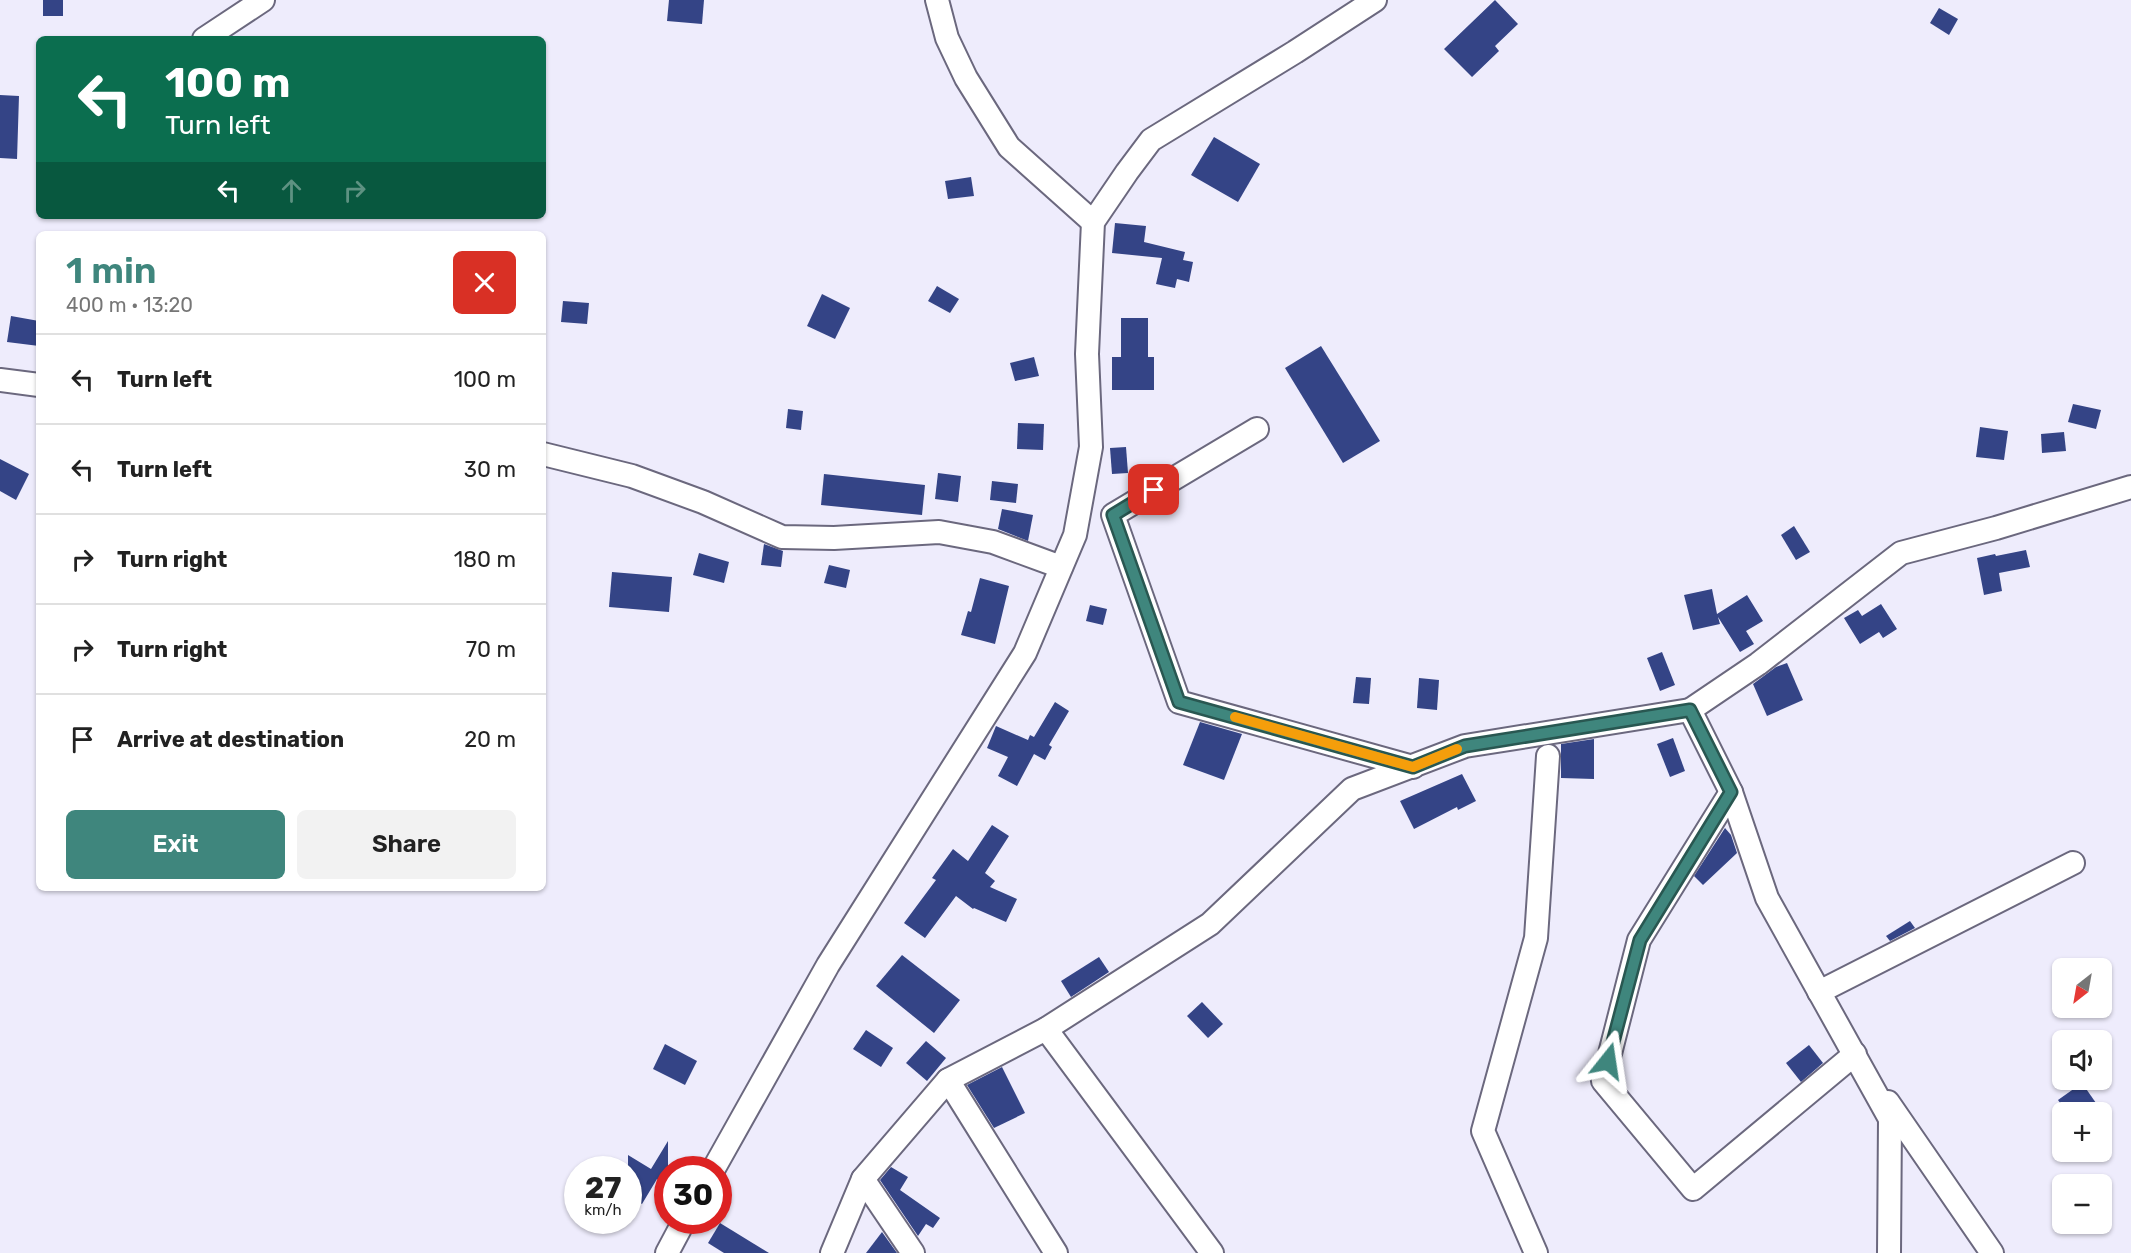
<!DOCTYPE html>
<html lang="en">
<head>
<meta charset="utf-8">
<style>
	:root { --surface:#fff; --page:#f2f2f2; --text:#222; --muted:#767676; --line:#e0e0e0; --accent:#3f867d }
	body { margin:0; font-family:Rubik,sans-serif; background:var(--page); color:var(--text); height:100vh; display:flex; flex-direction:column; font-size:22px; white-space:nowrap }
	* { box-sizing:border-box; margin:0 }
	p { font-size:20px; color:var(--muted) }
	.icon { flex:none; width:33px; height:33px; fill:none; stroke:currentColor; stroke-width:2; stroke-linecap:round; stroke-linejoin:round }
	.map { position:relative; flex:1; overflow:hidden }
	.side { position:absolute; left:36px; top:231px; width:510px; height:660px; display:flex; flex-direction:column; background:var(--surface); border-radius:9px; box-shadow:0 2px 4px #0004 }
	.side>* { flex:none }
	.guide { position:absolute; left:36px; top:36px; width:510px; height:183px; border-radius:9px; box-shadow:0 2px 4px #0004; background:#0b6e4f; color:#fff; overflow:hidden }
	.needle { width:39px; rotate:211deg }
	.buttons { position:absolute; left:2052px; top:958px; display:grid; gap:12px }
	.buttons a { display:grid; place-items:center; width:60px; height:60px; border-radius:9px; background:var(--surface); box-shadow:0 2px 4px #0004; font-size:30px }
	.speed { position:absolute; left:564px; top:1156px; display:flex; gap:12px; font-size:30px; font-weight:700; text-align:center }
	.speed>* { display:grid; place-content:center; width:78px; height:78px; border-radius:50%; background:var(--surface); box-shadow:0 2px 4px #0004; line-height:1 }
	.speed small { font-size:15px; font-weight:400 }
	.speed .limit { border:9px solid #d22; background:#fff; color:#111 }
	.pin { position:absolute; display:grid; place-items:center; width:51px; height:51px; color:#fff; margin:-26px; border-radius:12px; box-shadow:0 3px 9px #0006 }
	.me { position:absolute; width:66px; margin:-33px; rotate:15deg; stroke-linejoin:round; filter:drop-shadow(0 0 4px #0008) }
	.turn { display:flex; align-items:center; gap:21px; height:126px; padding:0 30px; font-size:27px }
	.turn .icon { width:78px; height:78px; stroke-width:2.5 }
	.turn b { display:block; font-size:42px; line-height:51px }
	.lanes { display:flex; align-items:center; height:57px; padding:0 30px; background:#0003; justify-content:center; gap:30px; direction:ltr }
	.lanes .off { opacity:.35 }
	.round { display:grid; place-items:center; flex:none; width:63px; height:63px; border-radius:9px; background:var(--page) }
	.headline { display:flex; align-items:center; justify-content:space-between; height:102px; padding:0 30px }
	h1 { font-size:36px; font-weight:600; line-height:45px; color:var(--accent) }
	.action { display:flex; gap:12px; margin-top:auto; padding:12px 30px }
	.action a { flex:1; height:69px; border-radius:9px; background:var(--accent); color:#fff; font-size:24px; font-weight:600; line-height:69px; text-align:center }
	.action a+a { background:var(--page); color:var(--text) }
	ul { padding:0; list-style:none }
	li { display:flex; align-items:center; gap:18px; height:90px; padding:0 30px; border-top:2px solid var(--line) }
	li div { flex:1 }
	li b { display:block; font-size:22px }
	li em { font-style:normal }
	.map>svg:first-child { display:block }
	.building { fill:#344486 }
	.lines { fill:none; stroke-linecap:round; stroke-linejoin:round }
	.street-casing { stroke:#6b687e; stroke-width:26 }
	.street { stroke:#fff; stroke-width:22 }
	.route-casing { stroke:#295751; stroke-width:15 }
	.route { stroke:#3f867d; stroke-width:10 }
	.slow { stroke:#f59e0b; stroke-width:10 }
</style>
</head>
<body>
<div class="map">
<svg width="2131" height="1253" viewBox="0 0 2131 1253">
	<rect width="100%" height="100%" fill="#eeecfc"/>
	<g class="building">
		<rect x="43" y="0" width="20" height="16"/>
		<path d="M669 0H704L702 24 667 21Z"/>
		<path d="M1495 0 1518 24 1495 46 1499 51 1472 77 1444 49Z"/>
		<path d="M1939 8 1958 19 1949 35 1930 23Z"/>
		<path d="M0 95 19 96 17 159 0 158Z"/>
		<path d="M1214 137 1260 164 1238 202 1191 175Z"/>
		<path d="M971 177 974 196 948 199 945 181Z"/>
		<path d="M1115 223 1146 226 1144 242 1185 252 1183 260 1193 262 1189 282 1177 279 1175 288 1156 284 1162 258 1112 253Z"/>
		<path d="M937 286 959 299 950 313 928 301Z"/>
		<path d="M822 294 850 308 835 339 807 326Z"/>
		<path d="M563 301 589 303 587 324 561 322Z"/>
		<path d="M11 316 39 321V346L7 342Z"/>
		<path d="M1121 318H1148V357H1154V390H1112V357H1121Z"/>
		<path d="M1321 346 1380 441 1343 463 1285 368Z"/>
		<path d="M1034 357 1039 376 1015 381 1010 363Z"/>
		<path d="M2073 404 2101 410 2096 429 2068 422Z"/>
		<path d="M788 409 803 411 801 430 786 428Z"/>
		<path d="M1018 423 1044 424 1043 450 1017 449Z"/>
		<path d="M1980 427 2008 431 2004 460 1976 457Z"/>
		<path d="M2064 432 2066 451 2042 453 2041 434Z"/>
		<path d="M1126 447 1128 473 1112 474 1110 448Z"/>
		<path d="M0 459 29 474 16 500 0 491Z"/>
		<path d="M938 473 961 476 958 502 935 499Z"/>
		<path d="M824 474 925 485 922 515 821 505Z"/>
		<path d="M992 481 1018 484 1016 503 990 500Z"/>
		<path d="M1002 509 1033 515 1028 541 998 529Z"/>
		<path d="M1794 526 1810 552 1796 560 1781 535Z"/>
		<path d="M764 544 783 551 781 567 761 565Z"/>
		<path d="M2026 550 2030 567 1999 573 2002 591 1984 595 1977 558 1995 554 1996 556Z"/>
		<path d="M699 553 729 562 724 583 693 575Z"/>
		<path d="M829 565 850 570 846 588 824 583Z"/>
		<path d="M612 572 672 577 669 612 609 607Z"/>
		<path d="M980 578 1009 586 995 644 961 635 968 611 971 612Z"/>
		<path d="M1712 589 1717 614 1747 595 1763 621 1746 631 1754 644 1740 652 1718 617 1720 624 1693 630 1684 595Z"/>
		<path d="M1881 604 1897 629 1883 638 1879 632 1860 644 1844 618 1858 610 1862 616Z"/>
		<path d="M1090 605 1107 609 1103 625 1086 621Z"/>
		<path d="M1662 652 1675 685 1660 691 1647 658Z"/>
		<path d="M1787 663 1803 700 1767 716 1753 684 1776 667Z"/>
		<path d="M1356 677 1371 678 1369 704 1353 703Z"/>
		<path d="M1419 678 1439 680 1437 710 1417 708Z"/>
		<path d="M1055 702 1069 711 1049 745 1052 747 1045 760 1034 754 1017 786 998 776 1008 757 987 748 996 726 1028 740 1030 735 1034 737Z"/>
		<path d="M1200 722 1242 734 1224 780 1183 765Z"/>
		<path d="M1673 738 1685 771 1670 777 1657 744Z"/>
		<path d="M1594 739V779L1561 778V744Z"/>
		<path d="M1462 774 1476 801 1458 810 1457 807 1414 829 1400 801Z"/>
		<path d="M992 825 1009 836 985 873 995 881 990 887 1017 899 1006 922 974 908 973 909 956 896 925 938 904 923 936 880 932 878 953 849 968 861Z"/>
		<path d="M1725 828 1731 835 1737 853 1703 885 1694 876Z"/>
		<path d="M1910 921 1915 928 1890 941 1886 936Z"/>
		<path d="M902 955 960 1000 934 1033 876 986Z"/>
		<path d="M1099 957 1109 972 1071 997 1061 981Z"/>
		<path d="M1202 1002 1223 1024 1208 1038 1187 1016Z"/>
		<path d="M866 1030 893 1048 881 1067 853 1049Z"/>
		<path d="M926 1041 946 1058 927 1081 906 1063Z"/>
		<path d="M665 1044 697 1061 685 1085 653 1069Z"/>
		<path d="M1809 1045 1823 1063 1801 1082 1786 1063Z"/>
		<path d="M1002 1067 1025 1113 994 1128 967 1085Z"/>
		<path d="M2082 1083 2103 1113H2067L2058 1100Z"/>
		<path d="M668 1141V1186L657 1179 642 1204 628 1195V1155L651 1169Z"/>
		<path d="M891 1167 908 1177 900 1190 940 1218 933 1228 926 1224 918 1236 880 1180Z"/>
		<path d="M720 1223 769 1253H724L708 1243Z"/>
		<path d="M882 1232 897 1253H866Z"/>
	</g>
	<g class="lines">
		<defs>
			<g id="street">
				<path d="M937 0 947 38 966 78 1009 147 1093 222"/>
				<path d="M204 39 263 0"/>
				<path d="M0 380 39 385"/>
				<path d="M1257 429 1113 515 1179 702 1413 767"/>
				<path d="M543 454 632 476 703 502 782 537 834 538 939 532 993 542 1061 567"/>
				<path d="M1731 792 1639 940 1603 1081 1693 1189 1855 1054"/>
				<path d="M1819 992 2073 863"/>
				<path d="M1046 1029 1212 1253"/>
				<path d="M948 1080 1056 1253"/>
				<path d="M1888 1102 1992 1253"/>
				<path d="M713 1170 828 965 1025 653 1075 535 1091 447 1087 354 1093 222 1127 172 1151 140 1295 52 1375 0"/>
				<path d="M863 1179 913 1253"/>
				<path d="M667 1253 684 1221"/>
				<path d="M832 1253 863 1179 948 1080 1046 1029 1210 924 1352 789 1465 746 1690 710"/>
				<path d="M1536 1253 1483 1131 1536 938 1548 756"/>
				<path d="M1889 1253 1890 1119 1767 898 1731 792 1690 710 1758 664 1901 553 1996 528 2131 487"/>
			</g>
		</defs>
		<use href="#street" class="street-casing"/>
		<use href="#street" class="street"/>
	</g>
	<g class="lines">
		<defs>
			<path id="route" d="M1154 490 1113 515 1179 702 1413 767 1465 746 1690 710 1731 792 1640 940 1608 1061"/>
		</defs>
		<use href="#route" class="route-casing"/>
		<use href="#route" class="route"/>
		<path class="slow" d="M1235 717 1413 767 1457 749"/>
	</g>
</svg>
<div class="buttons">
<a><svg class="needle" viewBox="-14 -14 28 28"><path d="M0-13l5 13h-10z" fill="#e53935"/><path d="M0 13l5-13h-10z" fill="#767676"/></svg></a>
<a><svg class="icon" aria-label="sound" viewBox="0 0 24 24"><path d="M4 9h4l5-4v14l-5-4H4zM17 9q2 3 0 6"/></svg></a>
<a>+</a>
<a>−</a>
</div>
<div class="speed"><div>27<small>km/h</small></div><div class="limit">30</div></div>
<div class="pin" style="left:1154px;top:490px;background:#d93025"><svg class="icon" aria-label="arrive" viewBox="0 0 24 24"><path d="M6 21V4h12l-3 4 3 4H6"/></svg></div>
<svg class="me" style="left:1608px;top:1061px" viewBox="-20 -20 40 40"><path d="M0-17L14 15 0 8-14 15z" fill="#3f867d" stroke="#fff" stroke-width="4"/></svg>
<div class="guide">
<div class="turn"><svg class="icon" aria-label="left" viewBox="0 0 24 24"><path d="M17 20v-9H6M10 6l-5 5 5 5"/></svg><div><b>100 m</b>Turn left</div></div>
<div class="lanes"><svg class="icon" aria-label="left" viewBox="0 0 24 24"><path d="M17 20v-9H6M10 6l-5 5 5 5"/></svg><svg class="icon off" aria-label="ahead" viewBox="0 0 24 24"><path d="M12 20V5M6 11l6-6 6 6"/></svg><svg class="icon off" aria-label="right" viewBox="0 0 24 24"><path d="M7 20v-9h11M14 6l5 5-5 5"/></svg></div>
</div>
<section class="side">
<div class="headline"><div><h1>1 min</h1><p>400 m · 13:20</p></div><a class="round" style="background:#d93025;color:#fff"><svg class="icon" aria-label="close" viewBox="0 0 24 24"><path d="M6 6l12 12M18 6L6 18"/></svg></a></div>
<ul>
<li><svg class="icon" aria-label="left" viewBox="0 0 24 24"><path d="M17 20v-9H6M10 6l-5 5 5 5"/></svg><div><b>Turn left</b></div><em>100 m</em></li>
<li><svg class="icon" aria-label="left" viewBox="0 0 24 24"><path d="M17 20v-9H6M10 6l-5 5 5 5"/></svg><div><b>Turn left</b></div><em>30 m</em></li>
<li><svg class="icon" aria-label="right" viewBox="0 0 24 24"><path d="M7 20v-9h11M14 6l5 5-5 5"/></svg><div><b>Turn right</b></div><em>180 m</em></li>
<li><svg class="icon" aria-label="right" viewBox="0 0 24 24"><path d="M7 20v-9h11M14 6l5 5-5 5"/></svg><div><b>Turn right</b></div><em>70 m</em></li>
<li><svg class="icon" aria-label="arrive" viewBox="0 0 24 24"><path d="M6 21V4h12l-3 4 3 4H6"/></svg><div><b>Arrive at destination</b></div><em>20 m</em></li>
</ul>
<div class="action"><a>Exit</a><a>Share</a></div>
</section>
</div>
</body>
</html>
